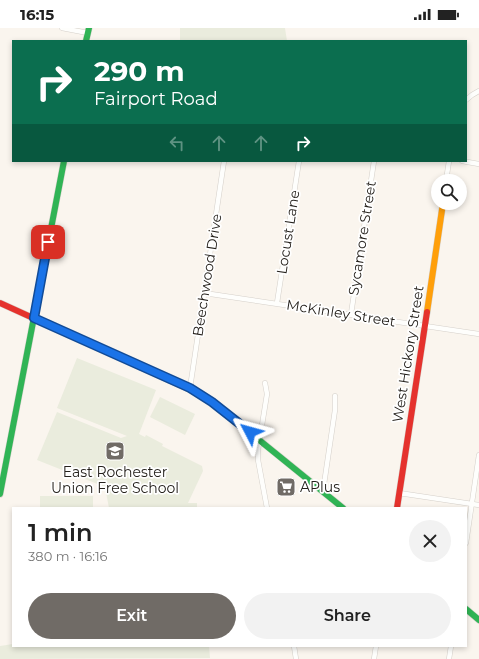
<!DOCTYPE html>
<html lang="en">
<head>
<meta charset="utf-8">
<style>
	:root { --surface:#fff; --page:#f2f2f2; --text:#222; --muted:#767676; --accent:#706b66 }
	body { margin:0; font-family:Montserrat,sans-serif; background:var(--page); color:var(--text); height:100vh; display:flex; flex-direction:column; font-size:15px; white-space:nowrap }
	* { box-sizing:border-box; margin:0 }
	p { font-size:13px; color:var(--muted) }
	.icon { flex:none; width:22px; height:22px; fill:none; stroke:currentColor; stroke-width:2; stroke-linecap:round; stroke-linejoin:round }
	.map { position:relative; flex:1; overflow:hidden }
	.details { position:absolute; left:12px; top:479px; width:455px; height:140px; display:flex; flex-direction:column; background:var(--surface); border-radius:0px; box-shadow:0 2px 6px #0003 }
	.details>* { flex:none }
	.top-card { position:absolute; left:12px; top:12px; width:455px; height:122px; border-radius:0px; box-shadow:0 2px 6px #0003; background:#0b6e4f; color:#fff; overflow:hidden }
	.tools { position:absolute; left:431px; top:146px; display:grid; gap:8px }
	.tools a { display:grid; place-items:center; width:36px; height:36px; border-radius:50%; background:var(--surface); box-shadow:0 2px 6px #0003; font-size:20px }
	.pin { position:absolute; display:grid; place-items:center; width:34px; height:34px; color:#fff; margin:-17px; border-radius:8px; box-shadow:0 2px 6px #0006 }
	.me { position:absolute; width:44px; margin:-22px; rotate:309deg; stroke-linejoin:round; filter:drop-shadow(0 0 3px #0008) }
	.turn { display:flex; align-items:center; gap:14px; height:84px; padding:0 16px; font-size:18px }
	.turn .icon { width:52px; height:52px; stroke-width:2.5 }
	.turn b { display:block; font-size:28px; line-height:34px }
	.lanes { display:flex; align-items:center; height:38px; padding:0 16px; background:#0003; justify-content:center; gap:20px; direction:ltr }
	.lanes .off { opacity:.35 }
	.round { display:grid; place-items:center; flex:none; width:42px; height:42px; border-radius:21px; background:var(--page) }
	.overview { display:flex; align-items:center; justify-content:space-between; height:68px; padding:0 16px }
	h1 { font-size:24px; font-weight:600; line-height:30px }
	.action { display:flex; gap:8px; margin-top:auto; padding:8px 16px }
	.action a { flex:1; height:46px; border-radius:24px; background:var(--accent); color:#fff; font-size:16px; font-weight:600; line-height:46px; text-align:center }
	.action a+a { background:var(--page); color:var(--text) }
	.status { display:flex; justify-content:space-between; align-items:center; height:28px; padding:0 20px; background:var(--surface); direction:ltr }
	.status svg { height:11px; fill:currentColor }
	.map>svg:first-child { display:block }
	.green { fill:#eaecdd }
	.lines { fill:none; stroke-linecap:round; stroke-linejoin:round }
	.street-casing { stroke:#d5d0ca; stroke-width:5.5 }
	.fast-casing { stroke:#d5d0ca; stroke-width:7 }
	.slow-casing { stroke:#d5d0ca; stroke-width:7 }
	.jam-casing { stroke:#d5d0ca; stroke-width:7 }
	.street { stroke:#fefefc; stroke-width:4.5 }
	.fast { stroke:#30b455; stroke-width:6 }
	.slow { stroke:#ff9f0a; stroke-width:6 }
	.jam { stroke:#e5322d; stroke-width:6 }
	.route-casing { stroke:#114b97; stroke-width:10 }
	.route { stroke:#1a73e8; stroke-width:7 }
	.labels { text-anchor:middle; stroke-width:3.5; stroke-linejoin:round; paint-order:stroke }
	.street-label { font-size:14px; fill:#25211c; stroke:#fff }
	.poi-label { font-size:14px; fill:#25211c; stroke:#fff }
</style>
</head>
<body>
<div class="status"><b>16:15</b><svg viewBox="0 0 49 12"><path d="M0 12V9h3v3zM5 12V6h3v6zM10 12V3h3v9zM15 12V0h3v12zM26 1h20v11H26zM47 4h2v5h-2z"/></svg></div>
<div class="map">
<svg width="479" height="631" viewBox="0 0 479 631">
	<rect width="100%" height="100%" fill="#faf5ee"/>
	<g class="green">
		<path d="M180 0H285L287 13H180Z"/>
		<path d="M77 330 156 362 139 406 145 409 146 407 163 416 162 418 202 438 203 443 188 475H197V480H109L105 459 37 432 57 384 121 410 127 408 57 380Z"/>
		<path d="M160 369 195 386 185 407 150 389Z"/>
		<rect x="40" y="468" width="53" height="12"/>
		<path d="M13 616V618H209L210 630 0 631V618Z"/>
	</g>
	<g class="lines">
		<defs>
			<g id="street">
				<path d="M62 0 88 5"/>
				<path d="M466 72 472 67 479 63"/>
				<path d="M462 133 479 136"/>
				<path d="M446 153 449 133"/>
				<path d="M204 265 479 306"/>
				<path d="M277 275 299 133"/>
				<path d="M351 286 374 133"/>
				<path d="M265 355 267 366 258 422V432L267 480"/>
				<path d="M190 360 224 133"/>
				<path d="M323 463 335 382V368"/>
				<path d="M399 465 479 477"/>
				<path d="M466 515 479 427"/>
				<path d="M294 618 296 631"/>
				<path d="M374 631 376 618"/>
				<path d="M449 631 451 618"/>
			</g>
			<g id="fast">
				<path d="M86 13 89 0"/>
				<path d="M187 360 201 367 221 381 343 480"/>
				<path d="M0 466 64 133"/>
				<path d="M466 581 479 592"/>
			</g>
			<path id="slow" d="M427 284 443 175"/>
			<g id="jam">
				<path d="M0 275 187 360"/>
				<path d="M397 480 427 284"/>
			</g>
		</defs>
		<use href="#street" class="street-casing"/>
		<use href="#fast" class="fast-casing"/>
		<use href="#slow" class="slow-casing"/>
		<use href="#jam" class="jam-casing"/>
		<use href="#street" class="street"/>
		<use href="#fast" class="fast"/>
		<use href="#slow" class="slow"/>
		<use href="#jam" class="jam"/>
	</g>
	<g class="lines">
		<defs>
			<path id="route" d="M48 214 34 290 190 360 212 374 250 404"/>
		</defs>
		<use href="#route" class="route-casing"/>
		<use href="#route" class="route"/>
	</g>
	<defs>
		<symbol id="school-square" viewBox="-11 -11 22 22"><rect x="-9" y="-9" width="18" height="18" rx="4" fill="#706b66" stroke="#fff"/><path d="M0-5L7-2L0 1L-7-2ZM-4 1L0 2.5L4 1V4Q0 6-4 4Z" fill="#fff"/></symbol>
		<symbol id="supermarket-square" viewBox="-11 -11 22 22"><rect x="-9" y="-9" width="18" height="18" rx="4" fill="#706b66" stroke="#fff"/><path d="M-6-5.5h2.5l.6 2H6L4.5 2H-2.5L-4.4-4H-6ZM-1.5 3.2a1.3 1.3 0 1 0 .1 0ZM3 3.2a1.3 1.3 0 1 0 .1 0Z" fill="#fff"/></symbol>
	</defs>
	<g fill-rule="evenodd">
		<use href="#school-square" x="104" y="412" width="22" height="22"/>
		<use href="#supermarket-square" x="275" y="448" width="22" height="22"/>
	</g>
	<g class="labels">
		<g class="street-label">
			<text transform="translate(288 204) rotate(-81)" y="5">Locust Lane</text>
			<text transform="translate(362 210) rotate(-81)" y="5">Sycamore Street</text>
			<text transform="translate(207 247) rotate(-81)" y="5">Beechwood Drive</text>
			<text transform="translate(341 285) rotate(9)" y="5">McKinley Street</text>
			<text transform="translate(408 326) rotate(-81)" y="5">West Hickory Street</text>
		</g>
		<g class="poi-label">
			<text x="115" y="449">East Rochester<tspan x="115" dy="16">Union Free School</tspan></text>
			<text x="300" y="464" text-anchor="start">APlus</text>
		</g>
	</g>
</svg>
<div class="tools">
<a><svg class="icon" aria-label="search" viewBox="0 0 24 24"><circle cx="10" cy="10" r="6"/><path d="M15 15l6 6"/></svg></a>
</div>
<div class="pin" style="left:48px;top:214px;background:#d93025"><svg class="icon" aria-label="arrive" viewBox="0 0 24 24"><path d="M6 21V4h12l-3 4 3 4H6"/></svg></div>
<svg class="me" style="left:250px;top:404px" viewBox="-20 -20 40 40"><path d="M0-17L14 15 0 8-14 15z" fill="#1a73e8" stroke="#fff" stroke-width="4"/></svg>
<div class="top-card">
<div class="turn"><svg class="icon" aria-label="right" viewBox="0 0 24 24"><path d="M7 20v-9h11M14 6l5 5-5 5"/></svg><div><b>290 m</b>Fairport Road</div></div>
<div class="lanes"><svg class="icon off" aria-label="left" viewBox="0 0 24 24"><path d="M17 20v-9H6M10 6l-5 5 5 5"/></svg><svg class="icon off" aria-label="ahead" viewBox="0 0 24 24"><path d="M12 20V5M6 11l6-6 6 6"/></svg><svg class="icon off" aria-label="ahead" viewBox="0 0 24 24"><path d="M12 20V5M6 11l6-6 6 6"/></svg><svg class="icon" aria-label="right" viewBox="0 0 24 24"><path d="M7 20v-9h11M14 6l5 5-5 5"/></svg></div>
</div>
<section class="details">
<div class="overview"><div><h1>1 min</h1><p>380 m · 16:16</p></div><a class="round"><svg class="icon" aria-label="close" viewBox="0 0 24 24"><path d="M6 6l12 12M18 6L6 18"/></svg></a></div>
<div class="action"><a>Exit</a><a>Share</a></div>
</section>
</div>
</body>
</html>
